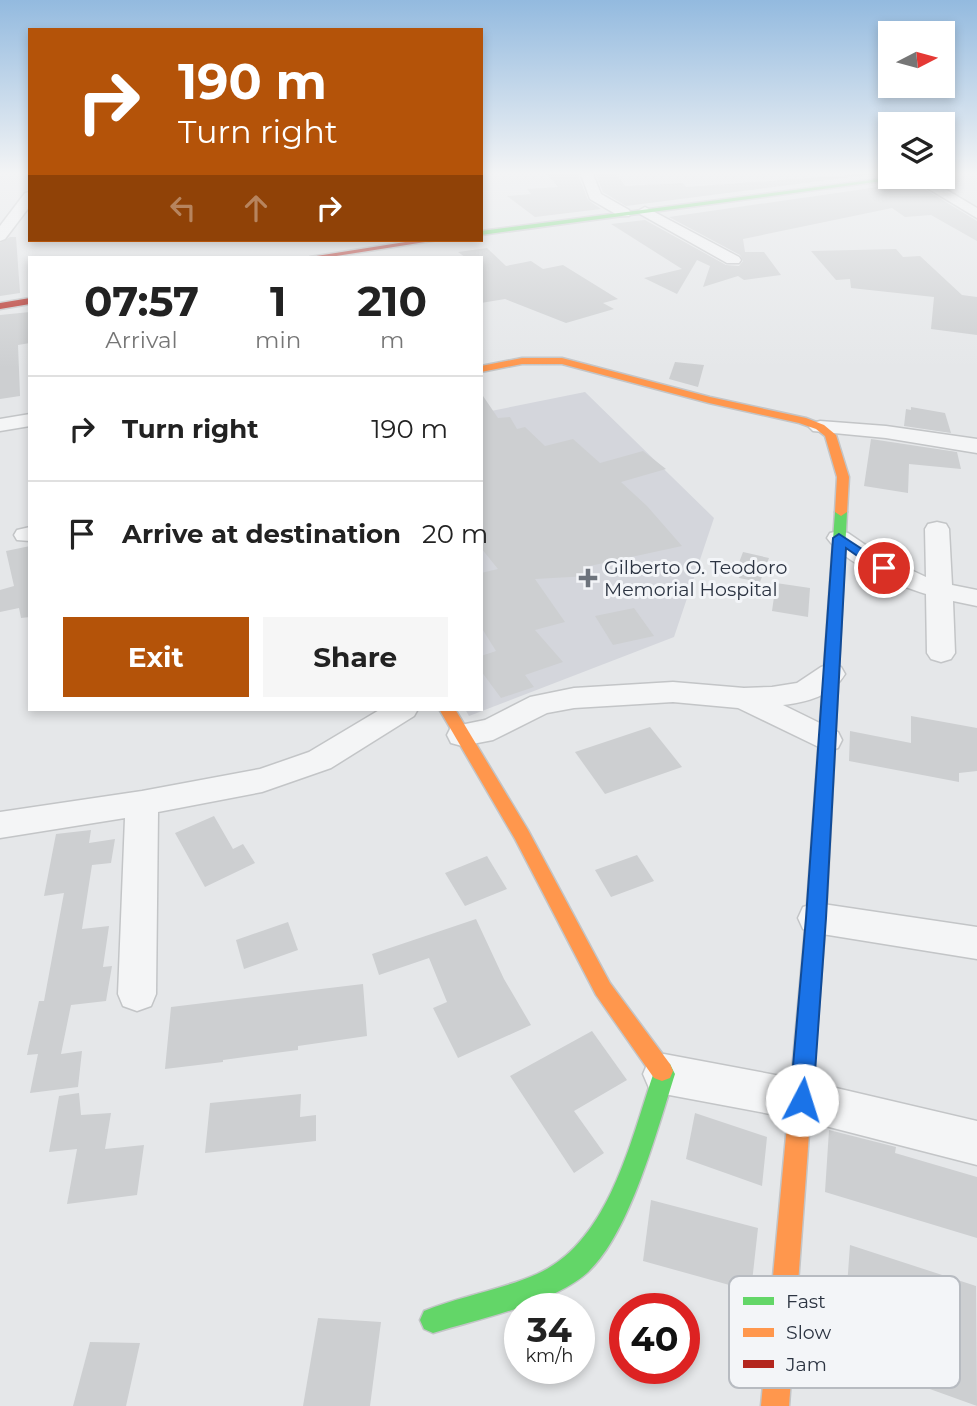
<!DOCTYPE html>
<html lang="en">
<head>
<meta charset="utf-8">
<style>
	:root { --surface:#fff; --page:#f6f6f6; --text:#222; --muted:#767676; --line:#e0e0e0; --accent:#b45309 }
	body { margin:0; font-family:Montserrat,sans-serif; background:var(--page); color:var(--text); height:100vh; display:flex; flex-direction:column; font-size:26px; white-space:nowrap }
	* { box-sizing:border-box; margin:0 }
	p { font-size:23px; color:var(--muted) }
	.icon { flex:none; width:38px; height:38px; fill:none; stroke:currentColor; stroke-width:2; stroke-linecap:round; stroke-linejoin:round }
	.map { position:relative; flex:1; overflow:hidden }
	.panel { position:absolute; left:28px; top:256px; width:455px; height:455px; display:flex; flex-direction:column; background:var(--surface); border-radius:0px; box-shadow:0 4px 10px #0003 }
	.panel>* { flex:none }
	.hud { position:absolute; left:28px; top:28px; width:455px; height:214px; border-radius:0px; box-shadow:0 4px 10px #0003; background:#b45309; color:#fff; overflow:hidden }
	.needle { width:46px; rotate:84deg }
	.fabs { position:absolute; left:878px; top:21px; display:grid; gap:14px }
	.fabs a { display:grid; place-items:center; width:77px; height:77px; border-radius:0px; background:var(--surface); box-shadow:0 4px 10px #0003; font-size:35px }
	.speed { position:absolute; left:504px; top:1293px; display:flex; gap:14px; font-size:35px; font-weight:700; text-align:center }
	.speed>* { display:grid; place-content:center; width:91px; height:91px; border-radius:50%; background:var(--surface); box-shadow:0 4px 10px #0003; line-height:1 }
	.speed small { font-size:18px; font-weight:400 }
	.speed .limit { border:10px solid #d22; background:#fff; color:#111 }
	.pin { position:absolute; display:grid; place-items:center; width:60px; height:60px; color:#fff; margin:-30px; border:4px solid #fff; border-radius:50%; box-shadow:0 2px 7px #0007 }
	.me { position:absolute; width:77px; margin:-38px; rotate:5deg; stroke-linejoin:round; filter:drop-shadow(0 0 5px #0008) }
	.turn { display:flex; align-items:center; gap:24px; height:147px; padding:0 35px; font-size:32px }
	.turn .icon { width:91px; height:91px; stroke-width:2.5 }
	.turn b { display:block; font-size:49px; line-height:60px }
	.lanes { display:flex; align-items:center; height:66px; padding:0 35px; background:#0003; justify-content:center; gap:35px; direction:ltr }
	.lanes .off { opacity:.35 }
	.eta { display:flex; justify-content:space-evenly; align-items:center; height:119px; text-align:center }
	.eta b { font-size:42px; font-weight:700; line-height:49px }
	.button { display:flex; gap:14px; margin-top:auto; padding:14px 35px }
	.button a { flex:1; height:80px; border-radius:0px; background:var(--accent); color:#fff; font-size:28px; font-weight:700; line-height:80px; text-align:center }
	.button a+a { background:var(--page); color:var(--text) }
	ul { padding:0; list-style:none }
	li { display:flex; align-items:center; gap:21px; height:105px; padding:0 35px; border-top:2px solid var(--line) }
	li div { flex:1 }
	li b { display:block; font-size:26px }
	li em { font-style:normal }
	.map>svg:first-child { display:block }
	.built { fill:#d4d6dc }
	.building { fill:#cdcfd1 }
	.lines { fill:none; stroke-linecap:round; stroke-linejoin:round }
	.street-casing { stroke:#c3c5c7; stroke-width:3 }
	.fast-casing { stroke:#c3c5c7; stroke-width:3 }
	.slow-casing { stroke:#c3c5c7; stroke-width:3 }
	.jam-casing { stroke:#c3c5c7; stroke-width:3 }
	.street { fill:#f4f5f6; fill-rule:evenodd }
	.fast { fill:#63d668; fill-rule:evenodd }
	.slow { fill:#ff974d; fill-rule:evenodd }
	.jam { fill:#b3261e; fill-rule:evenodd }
	.route { fill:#1a73e8; stroke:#114b97; stroke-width:2 }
	.poi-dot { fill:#6d737c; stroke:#f3f5f8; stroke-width:2.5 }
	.labels { text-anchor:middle; stroke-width:6; stroke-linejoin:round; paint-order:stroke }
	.poi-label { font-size:19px; fill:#2c3442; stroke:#f3f5f8; text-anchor:start }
	.key { fill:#f3f5f8; stroke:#b7bbc1; stroke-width:2 }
	.key-label { font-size:19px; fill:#2c3442 }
</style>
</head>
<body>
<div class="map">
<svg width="977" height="1406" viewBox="0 0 977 1406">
	<rect width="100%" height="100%" fill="#e5e7e9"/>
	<path class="built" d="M585 392 714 518 674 637 469 716 465 709H481V413Z"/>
	<g class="building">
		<path d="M546 172H577L588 200 601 209 535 217 507 196 531 194 527 189 558 187Z"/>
		<path d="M595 172H615L625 186 683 183 686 187 890 172 626 206 603 192Z"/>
		<path d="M913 182 977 221V241L931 215 905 217 892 208 743 239 745 252H764L781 275 744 280 738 276 703 287 710 266 697 260 677 294 644 278 682 269 611 224 645 220 726 265 739 266 743 261 740 255 669 217Z"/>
		<path d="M10 237H16L20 293 0 296V243Z"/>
		<path d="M487 248 506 266 531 261 543 269 563 265 618 299 603 303 614 309 566 323 505 299 481 303V257H465L458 252Z"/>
		<path d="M896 249 903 257 920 256 962 295 977 297V335L931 329 934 297 851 288 850 279 836 280 811 251Z"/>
		<path d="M30 312V343L18 345 20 396 0 399V315Z"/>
		<path d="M675 362 704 365 698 387 669 379Z"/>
		<path d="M481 393 498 418 510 417 517 429 525 427 545 446 573 439 600 463 643 451 666 469 621 482 647 506 682 546 585 567 588 576 535 579 565 622 535 630 563 662 525 675 534 687 501 698 481 671V656L496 651 481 627V573L498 569 481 548Z"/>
		<path d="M911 407 945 413 951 433 904 426 906 409 911 410Z"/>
		<path d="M871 439 957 452 961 469 909 464 908 493 864 486Z"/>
		<path d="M30 546V617L21 618 19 608 0 612V590L14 586 6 551Z"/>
		<path d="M743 552 769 558 760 582 739 578 737 568Z"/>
		<path d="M776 583 810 588 808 617 772 611Z"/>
		<path d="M634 608 654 636 613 645 595 616Z"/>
		<path d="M911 716 977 728V771L959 773V782L849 761 850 731 911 743Z"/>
		<path d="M650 727 682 767 605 794 575 752Z"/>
		<path d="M214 816 233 849 243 844 255 863 205 887 175 833Z"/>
		<path d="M91 830 89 843 115 839 111 863 92 865 82 929 109 926 103 967 112 966 106 1001 71 1005 61 1054 82 1051 78 1087 30 1093 38 1054 27 1055 39 1001H44L64 893 44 896 56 834Z"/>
		<path d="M637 855 654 881 611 897 595 870Z"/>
		<path d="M487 856 507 889 465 906 445 873Z"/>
		<path d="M476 919 504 979 531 1025 458 1058 433 1008 447 1002 429 958 379 975 372 954Z"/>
		<path d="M288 922 298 950 244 969 236 940Z"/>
		<path d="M363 984 367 1036 298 1046V1050L223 1060V1062L165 1069 171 1007Z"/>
		<path d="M592 1031 627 1080 574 1111 604 1153 574 1173 510 1076Z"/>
		<path d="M79 1093 81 1115 111 1113 105 1149 144 1145 137 1195 67 1204 77 1149 49 1152 59 1096Z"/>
		<path d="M301 1094 300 1117 316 1115V1141L205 1153 210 1103Z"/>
		<path d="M695 1113 767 1137 762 1186 686 1159Z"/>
		<path d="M829 1130 896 1147 895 1153 977 1177V1238L825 1192Z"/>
		<path d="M651 1200 758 1228 751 1291 643 1261Z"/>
		<path d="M850 1245 976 1286 977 1406 927 1388 928 1372 843 1343Z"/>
		<path d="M318 1318 381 1322 370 1406H303Z"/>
		<path d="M90 1342 140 1343 126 1406H73Z"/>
	</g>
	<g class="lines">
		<defs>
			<g id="street">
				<path d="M580 172H592L601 194 629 210 631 213 629 216H619L590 199Z"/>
				<path d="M909 177H925L977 208V218Z"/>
				<path d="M30 192V206L5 239 0 241V226L25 193Z"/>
				<path d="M645 207 739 257 741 260 739 263H727L640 214 638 211Z"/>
				<path d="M30 414V426L0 431V419Z"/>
				<path d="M820 421 886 426 977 439V453L886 438 813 431 809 427 813 423Z"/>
				<path d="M937 522 946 524 949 529 952 585 977 590V606L953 601 955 653 951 659 941 662 931 659 927 653 926 594C897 585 845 564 827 538L830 533 839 531 848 533 883 557 926 577 925 529 928 524Z"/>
				<path d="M30 527V541L17 540 14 535 17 530Z"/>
				<path d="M831 664 841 667 845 674C832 696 807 702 783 705L838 732 842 740 838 748 827 751 738 708 673 702 574 708 547 713 493 740 462 746 451 743 447 735 451 727 485 720 530 697 574 688 673 682 744 688 772 687 797 683 821 667Z"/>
				<path d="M381 709H418L414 716 331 768 262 792 158 812 156 994 151 1006 137 1011 123 1006 118 994 125 818 0 838V812L142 791 260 769 309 752Z"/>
				<path d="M816 903 977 927V959L816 933 803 929 798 918 803 907Z"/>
				<path d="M664 1054 802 1080 977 1121V1165L802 1120 664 1094 649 1088 643 1074 649 1060Z"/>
			</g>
			<g id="fast">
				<path d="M894 177H912L481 235V231Z"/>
				<path d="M841 508 847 512 826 918 812 1093 809 1101 801 1104 793 1101 790 1093 806 918 835 512Z"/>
				<path d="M662 1061 670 1064 675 1074C657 1130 630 1234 587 1273 552 1304 478 1319 433 1333L424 1329 420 1320 424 1311C460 1296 501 1290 537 1274 608 1243 630 1143 653 1075L651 1071 654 1064Z"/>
			</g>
			<g id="slow">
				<path d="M522 358H562L710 397 806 418 824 425 836 435 849 477 847 512 841 516 835 512 837 477 825 436 816 429 799 423 709 403 562 364H522L481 372V366Z"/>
				<path d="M439 709H455L528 830 610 983 670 1064 673 1071 670 1078 662 1081 654 1078 596 995 515 839Z"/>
				<path d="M801 1082 809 1085 812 1093 789 1406H761L790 1093 793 1085Z"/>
			</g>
			<g id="jam">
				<path d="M418 240H438L330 257H310Z"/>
				<path d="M30 298V304L0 309V303Z"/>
			</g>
		</defs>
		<use href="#street" class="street-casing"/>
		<use href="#fast" class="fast-casing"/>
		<use href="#slow" class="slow-casing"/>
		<use href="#jam" class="jam-casing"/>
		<use href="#street" class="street"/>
		<use href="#fast" class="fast"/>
		<use href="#slow" class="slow"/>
		<use href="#jam" class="jam"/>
	</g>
	<linearGradient id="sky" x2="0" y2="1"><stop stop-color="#93badf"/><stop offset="0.47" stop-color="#f3f4f5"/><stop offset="1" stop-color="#f3f4f5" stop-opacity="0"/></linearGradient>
	<rect width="977" height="368" fill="url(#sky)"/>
	<path class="route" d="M839 534 891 568 884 572 879 571 846 548 826 918 813 1100 810 1107 802 1111 794 1107 790 1100 806 918 833 538Z"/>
	<path class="poi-dot" d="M584.5 567.5h7v7h7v7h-7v7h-7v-7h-7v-7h7z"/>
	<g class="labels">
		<g class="poi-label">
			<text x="604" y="574">Gilberto O. Teodoro<tspan x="604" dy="22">Memorial Hospital</tspan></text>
		</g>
	</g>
	<rect x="729" y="1276" width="231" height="112" rx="10" class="key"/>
	<rect x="743" y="1297" width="31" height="8" fill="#63d668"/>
	<rect x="743" y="1328" width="31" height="9" fill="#ff974d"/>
	<rect x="743" y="1360" width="31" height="8" fill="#b3261e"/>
	<g class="key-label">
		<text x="786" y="1308">Fast</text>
		<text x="786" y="1339">Slow</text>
		<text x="786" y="1371">Jam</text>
	</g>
</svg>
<div class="fabs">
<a><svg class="needle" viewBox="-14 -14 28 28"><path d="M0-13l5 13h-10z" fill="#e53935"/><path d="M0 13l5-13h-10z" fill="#767676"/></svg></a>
<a><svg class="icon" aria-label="layers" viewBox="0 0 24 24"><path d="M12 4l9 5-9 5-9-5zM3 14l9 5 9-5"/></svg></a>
</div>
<div class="speed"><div>34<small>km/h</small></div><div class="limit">40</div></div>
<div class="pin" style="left:884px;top:568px;background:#d93025"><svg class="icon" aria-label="arrive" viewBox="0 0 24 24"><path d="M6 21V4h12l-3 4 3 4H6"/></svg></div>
<svg class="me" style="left:802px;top:1100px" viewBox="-20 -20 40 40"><circle r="19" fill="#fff"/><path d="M0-13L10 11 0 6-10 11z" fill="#1a73e8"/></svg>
<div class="hud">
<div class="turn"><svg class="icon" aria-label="right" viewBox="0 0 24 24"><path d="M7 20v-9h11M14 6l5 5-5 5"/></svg><div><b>190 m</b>Turn right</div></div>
<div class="lanes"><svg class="icon off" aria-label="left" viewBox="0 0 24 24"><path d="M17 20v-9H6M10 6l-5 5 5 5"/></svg><svg class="icon off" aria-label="ahead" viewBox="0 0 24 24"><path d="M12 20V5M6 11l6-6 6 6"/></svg><svg class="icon" aria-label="right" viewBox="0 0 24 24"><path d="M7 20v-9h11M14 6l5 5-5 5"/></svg></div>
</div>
<section class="panel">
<div class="eta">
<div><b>07:57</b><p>Arrival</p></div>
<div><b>1</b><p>min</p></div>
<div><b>210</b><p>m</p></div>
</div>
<ul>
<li><svg class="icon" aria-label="right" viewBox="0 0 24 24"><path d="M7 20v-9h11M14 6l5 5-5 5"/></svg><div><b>Turn right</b></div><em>190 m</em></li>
<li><svg class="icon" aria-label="arrive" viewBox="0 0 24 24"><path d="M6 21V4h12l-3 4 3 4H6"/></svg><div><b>Arrive at destination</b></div><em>20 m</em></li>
</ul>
<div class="button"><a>Exit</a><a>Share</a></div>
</section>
</div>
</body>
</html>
